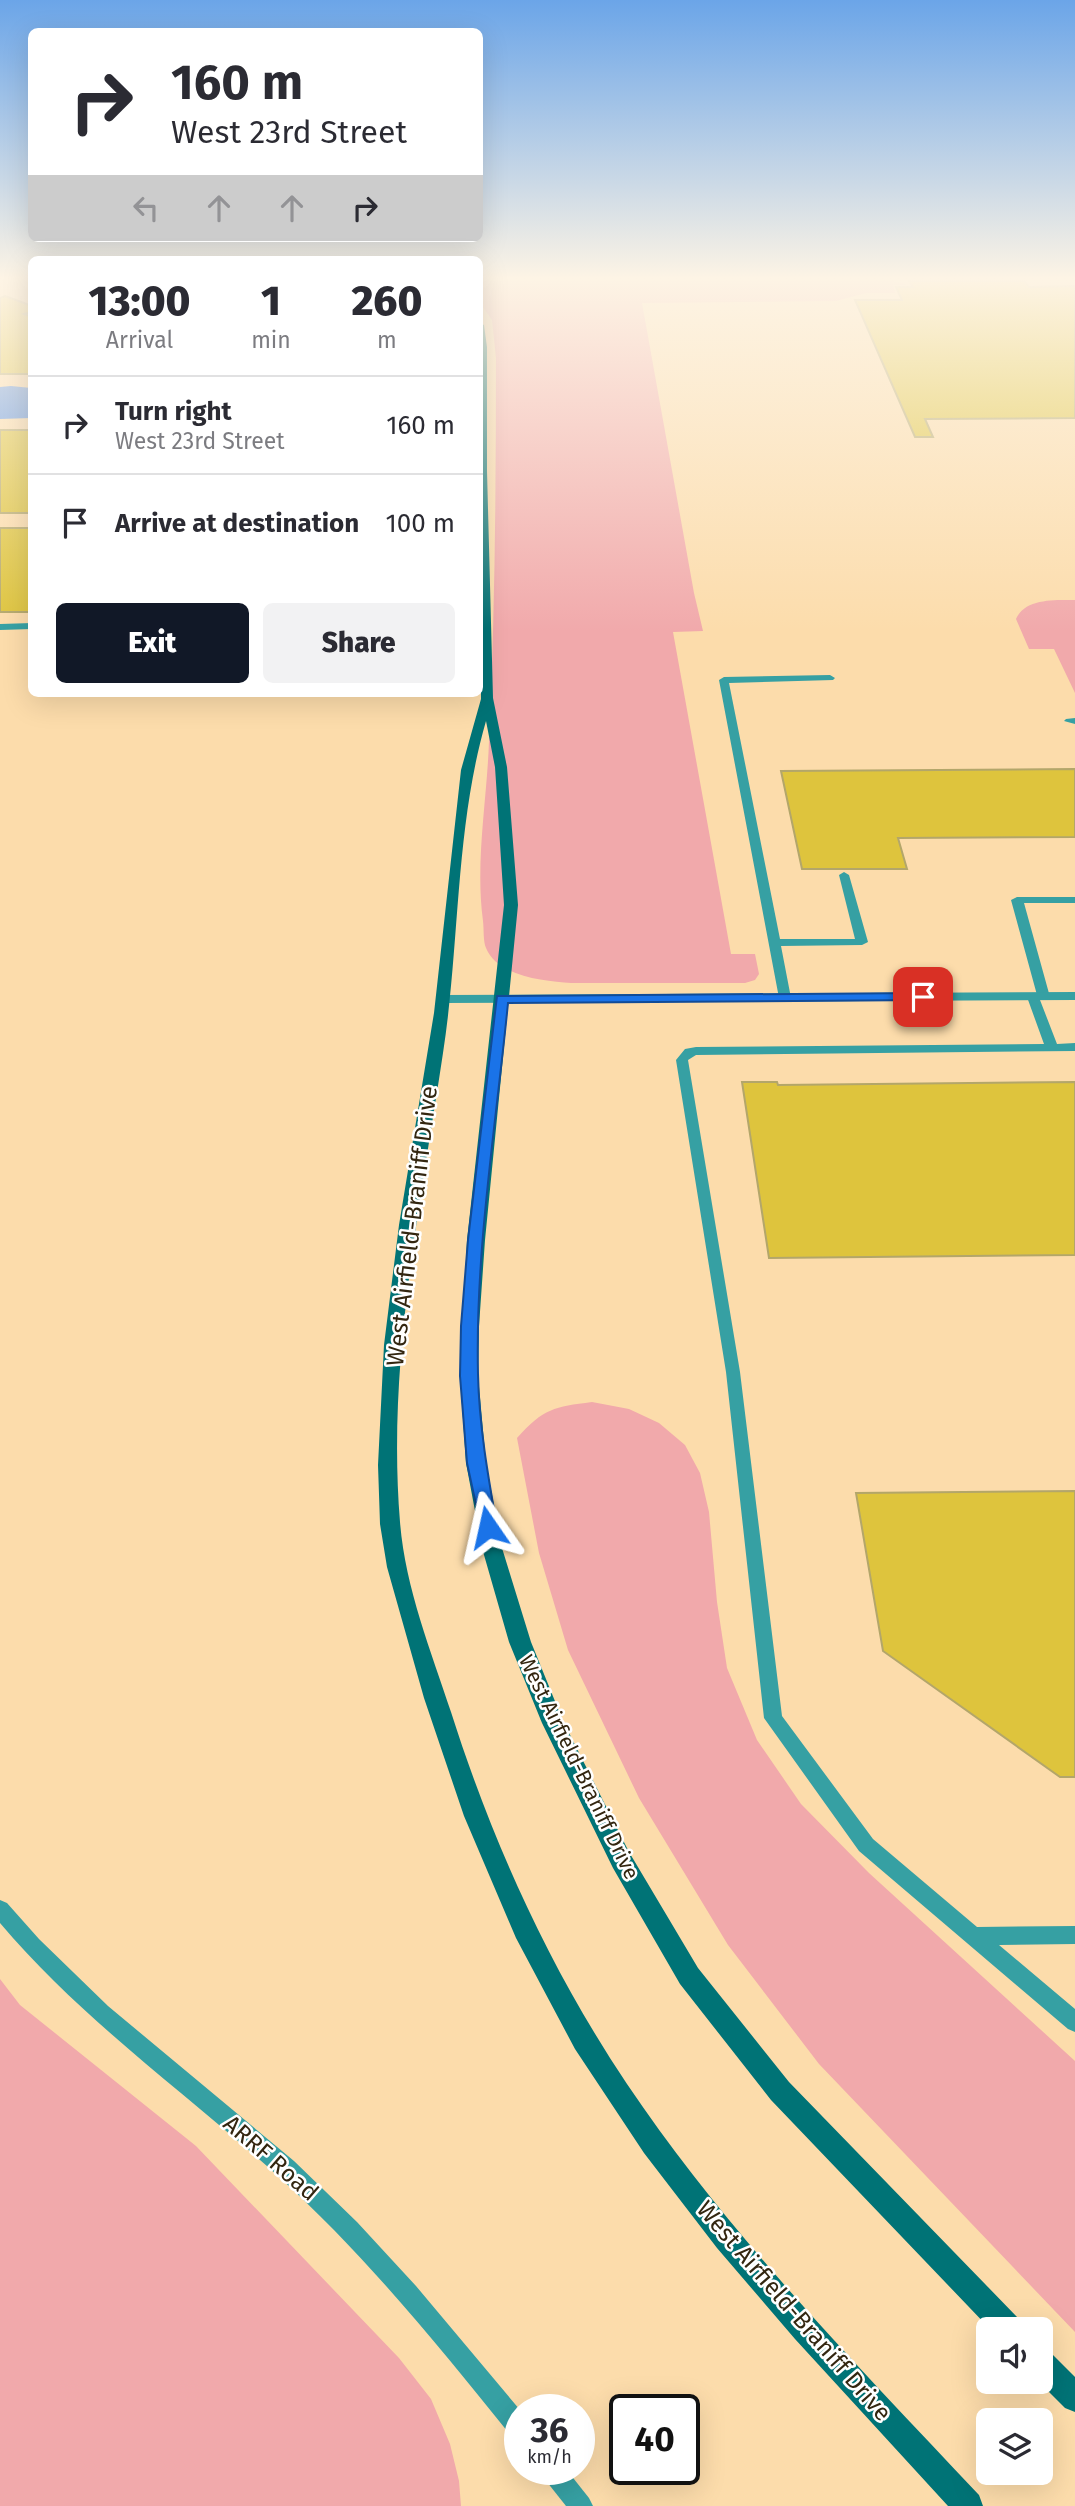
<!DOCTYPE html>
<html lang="en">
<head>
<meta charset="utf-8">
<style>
	:root { --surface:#fff; --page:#f2f2f3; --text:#2b2b33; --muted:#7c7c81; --line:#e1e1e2; --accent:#111827 }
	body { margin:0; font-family:"Fira Sans",sans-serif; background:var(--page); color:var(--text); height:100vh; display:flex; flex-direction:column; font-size:26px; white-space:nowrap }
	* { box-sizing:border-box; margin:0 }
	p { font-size:23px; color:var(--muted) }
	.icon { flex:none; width:38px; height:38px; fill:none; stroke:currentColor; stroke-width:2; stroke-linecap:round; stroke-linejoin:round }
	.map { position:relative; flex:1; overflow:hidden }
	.panel { position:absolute; left:28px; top:256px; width:455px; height:441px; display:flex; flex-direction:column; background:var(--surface); border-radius:10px; box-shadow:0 7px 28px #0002 }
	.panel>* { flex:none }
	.banner { position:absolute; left:28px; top:28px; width:455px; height:214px; border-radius:10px; box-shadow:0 7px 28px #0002; background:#fff; color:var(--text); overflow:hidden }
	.fabs { position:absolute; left:976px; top:2317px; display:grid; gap:14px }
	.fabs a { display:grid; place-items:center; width:77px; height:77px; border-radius:10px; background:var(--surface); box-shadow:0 7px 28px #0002; font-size:35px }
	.speed { position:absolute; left:504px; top:2394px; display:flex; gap:14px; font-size:35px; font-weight:700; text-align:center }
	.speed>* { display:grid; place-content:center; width:91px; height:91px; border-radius:50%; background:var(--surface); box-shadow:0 7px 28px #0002; line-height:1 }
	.speed small { font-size:18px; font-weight:400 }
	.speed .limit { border:4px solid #111; border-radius:10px; background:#fff; color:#111 }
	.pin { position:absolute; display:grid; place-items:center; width:60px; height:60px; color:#fff; margin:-30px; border-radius:14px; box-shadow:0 4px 10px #0006 }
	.me { position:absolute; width:77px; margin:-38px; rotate:349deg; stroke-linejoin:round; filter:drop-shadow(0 0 5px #0008) }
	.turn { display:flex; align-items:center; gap:24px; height:147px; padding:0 28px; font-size:32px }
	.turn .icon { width:91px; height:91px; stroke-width:2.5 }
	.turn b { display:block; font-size:49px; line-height:60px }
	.lanes { display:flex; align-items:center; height:66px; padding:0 28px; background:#0003; justify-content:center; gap:35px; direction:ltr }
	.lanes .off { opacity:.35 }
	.eta { display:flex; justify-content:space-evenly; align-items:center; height:119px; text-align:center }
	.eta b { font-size:42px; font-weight:800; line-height:49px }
	.primary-button { display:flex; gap:14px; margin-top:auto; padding:14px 28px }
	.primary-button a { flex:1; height:80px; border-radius:10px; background:var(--accent); color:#fff; font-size:28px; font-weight:800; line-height:80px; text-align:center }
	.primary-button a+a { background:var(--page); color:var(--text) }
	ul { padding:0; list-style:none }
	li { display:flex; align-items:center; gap:21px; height:98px; padding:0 28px; border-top:2px solid var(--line) }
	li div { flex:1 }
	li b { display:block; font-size:26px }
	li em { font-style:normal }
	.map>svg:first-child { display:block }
	.built { fill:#fcdcab; fill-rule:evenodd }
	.green { fill:#f1a9ab }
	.water { fill:#518ee9 }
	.building { fill:#dec43d; stroke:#b3a66a; stroke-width:2 }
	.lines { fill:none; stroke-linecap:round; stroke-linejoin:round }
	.lane { fill:#36a0a3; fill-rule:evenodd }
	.street { fill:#36a0a3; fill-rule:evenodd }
	.secondary { fill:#007376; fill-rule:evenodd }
	.route { fill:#1a73e8; stroke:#114b97; stroke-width:2 }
	.labels { text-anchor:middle; stroke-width:5; stroke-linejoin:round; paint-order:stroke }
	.street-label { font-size:21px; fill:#332610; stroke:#fff }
	.near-street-label { font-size:24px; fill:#332610; stroke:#fff }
</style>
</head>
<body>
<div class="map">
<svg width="1075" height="2506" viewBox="0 0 1075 2506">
	<rect width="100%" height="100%" fill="#fbe6c6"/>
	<path class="built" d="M0 281H31L32 693H480V281H1075V2506H0ZM989 2329H1041V2382H989ZM520 2410H579V2469H520ZM625 2410H684V2469H625ZM989 2420H1041V2473H989Z"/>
	<g class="green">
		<path d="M480 281H893L909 285H893L895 293H866L836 301 642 303 694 593 703 631 673 632 731 954H755L759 974 755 980 745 983H571C545 981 498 977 486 948 483 941 484 929 483 921 475 862 487 801 489 741 495 613 496 485 496 358L492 320 480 303Z"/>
		<path d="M1075 600V693L1054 649H1029L1016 619C1025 598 1055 600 1075 600Z"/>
		<path d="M592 1402 629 1409 659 1423 685 1445 700 1473 709 1512 717 1602 727 1668 757 1740 801 1804 869 1873 1075 2061V2332L819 2064 728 1945 639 1798 568 1650 539 1553 517 1438C544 1408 554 1407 592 1402Z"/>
		<path d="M0 1979 20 2005 196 2146 399 2358 431 2399 450 2444 459 2481 461 2506H0Z"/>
	</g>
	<path class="water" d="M11 386 31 388V418L0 419V387Z"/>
	<g class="building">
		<path d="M909 281H1024L1029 287 1075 286V418L925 419 933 437H915L855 300H902L896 287H913Z"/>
		<path d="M5 296 32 306V312L24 314 32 317V374H0V298Z"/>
		<rect x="0" y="430" width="32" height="83"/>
		<rect x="0" y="528" width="32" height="84"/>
		<path d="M1075 769V837L898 838 907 869H802L781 771Z"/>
		<path d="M742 1082H777L778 1085 1075 1082V1255L769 1258Z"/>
		<path d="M1075 1491V1777H1060L883 1651 856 1493Z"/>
	</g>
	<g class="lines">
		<g class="lane">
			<path d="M32 287V297L29 295V289Z"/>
			<path d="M32 623V629L0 630V624Z"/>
			<path d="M830 675 835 678 833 680 729 683 780 939H855L839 875 844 872 849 875 868 942 862 945 781 946 791 998 785 1002 779 998 719 680 724 677Z"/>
			<path d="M1075 718V724L1064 721 1066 719Z"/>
			<path d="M1017 897H1075V903H1024L1050 997 1048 1000H1040L1057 1044 1075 1043V1051L696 1055 688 1060 740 1372 782 1716 873 1839 977 1927 1075 1926V1944L999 1945 1075 2009V2032L1068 2029 859 1851 764 1718 726 1372 676 1060 685 1049 696 1047 1044 1044 1027 997 1033 993 1037 995 1011 900Z"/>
			<path d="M0 1900 7 1903 39 1939 108 2006 294 2161 357 2222 416 2286 520 2410V2441L512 2437C439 2346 365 2255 278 2176 185 2092 82 2020 0 1923Z"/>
			<path d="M539 2469H566L589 2498 593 2506H566L543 2477Z"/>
		</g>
		<path class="street" d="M1075 992V1000L444 1003 437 999 444 995Z"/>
		<g class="secondary">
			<path d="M480 323 484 325 487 347V471L493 698 507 767 518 905 485 1240 479 1326 478 1376 486 1463 502 1548 531 1642 563 1721 629 1852 698 1968 789 2082 1019 2319 1023 2329H990L771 2100 680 1984 613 1868 542 1723 509 1642 482 1548 466 1463 460 1376 467 1240 504 905 495 767 486 721C455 828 460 943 443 1053 420 1207 387 1365 400 1522 405 1587 431 1651 451 1712 493 1844 550 1969 627 2084 728 2234 856 2364 979 2495L983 2506H948L795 2339 717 2248 644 2153 575 2049 516 1938 464 1816 424 1698 387 1567 380 1524 378 1465 384 1345 399 1225 434 1013 461 770 481 699Z"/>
			<path d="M1041 2349 1051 2353 1075 2377V2412L1065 2408 1039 2382Z"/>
		</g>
	</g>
	<linearGradient id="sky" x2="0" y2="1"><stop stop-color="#6ba5e8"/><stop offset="0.44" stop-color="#fdf4e5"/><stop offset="1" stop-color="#fdf4e5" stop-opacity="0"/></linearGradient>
	<rect width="1075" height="632" fill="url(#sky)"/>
	<path class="route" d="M923 993 929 997 927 1000 508 1003C496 1125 475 1251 478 1374 479 1425 488 1476 497 1527L495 1532 488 1534 482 1532 467 1463 460 1376 461 1326 468 1240 497 996Z"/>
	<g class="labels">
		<g class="street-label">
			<text transform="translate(579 1767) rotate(64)" y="7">West Airfield-Braniff Drive</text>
		</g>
		<g class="near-street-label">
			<text transform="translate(412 1226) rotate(-83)" y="8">West Airfield-Braniff Drive</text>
			<text transform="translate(271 2158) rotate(41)" y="8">ARRF Road</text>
			<text transform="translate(794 2311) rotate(49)" y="8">West Airfield-Braniff Drive</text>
		</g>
	</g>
</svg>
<div class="fabs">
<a><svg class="icon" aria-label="sound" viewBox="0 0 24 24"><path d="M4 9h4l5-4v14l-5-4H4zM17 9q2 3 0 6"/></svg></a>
<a><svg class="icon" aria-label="layers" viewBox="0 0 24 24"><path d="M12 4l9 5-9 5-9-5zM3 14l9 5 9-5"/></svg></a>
</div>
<div class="speed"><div>36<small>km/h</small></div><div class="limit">40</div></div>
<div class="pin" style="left:923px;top:997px;background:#d93025"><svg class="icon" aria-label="arrive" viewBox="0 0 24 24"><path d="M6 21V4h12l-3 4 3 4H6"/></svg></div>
<svg class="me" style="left:488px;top:1527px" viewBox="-20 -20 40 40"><path d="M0-17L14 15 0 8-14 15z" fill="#1a73e8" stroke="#fff" stroke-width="4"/></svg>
<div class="banner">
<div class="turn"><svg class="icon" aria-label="right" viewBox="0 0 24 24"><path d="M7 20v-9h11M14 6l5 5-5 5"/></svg><div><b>160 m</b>West 23rd Street</div></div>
<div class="lanes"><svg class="icon off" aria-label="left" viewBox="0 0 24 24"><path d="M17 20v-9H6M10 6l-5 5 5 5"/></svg><svg class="icon off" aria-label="ahead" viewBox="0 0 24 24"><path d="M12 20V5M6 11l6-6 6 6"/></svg><svg class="icon off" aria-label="ahead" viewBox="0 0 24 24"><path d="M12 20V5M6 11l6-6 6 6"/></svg><svg class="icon" aria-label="right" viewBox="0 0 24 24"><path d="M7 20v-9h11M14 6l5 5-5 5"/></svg></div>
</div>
<section class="panel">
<div class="eta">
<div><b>13:00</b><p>Arrival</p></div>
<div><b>1</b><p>min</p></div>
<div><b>260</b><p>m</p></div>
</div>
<ul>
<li><svg class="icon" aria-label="right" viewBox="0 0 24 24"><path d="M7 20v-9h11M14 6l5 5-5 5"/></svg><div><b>Turn right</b><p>West 23rd Street</p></div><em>160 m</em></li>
<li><svg class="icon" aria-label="arrive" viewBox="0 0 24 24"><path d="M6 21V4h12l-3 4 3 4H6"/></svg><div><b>Arrive at destination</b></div><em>100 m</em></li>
</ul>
<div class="primary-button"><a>Exit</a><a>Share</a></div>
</section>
</div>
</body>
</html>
